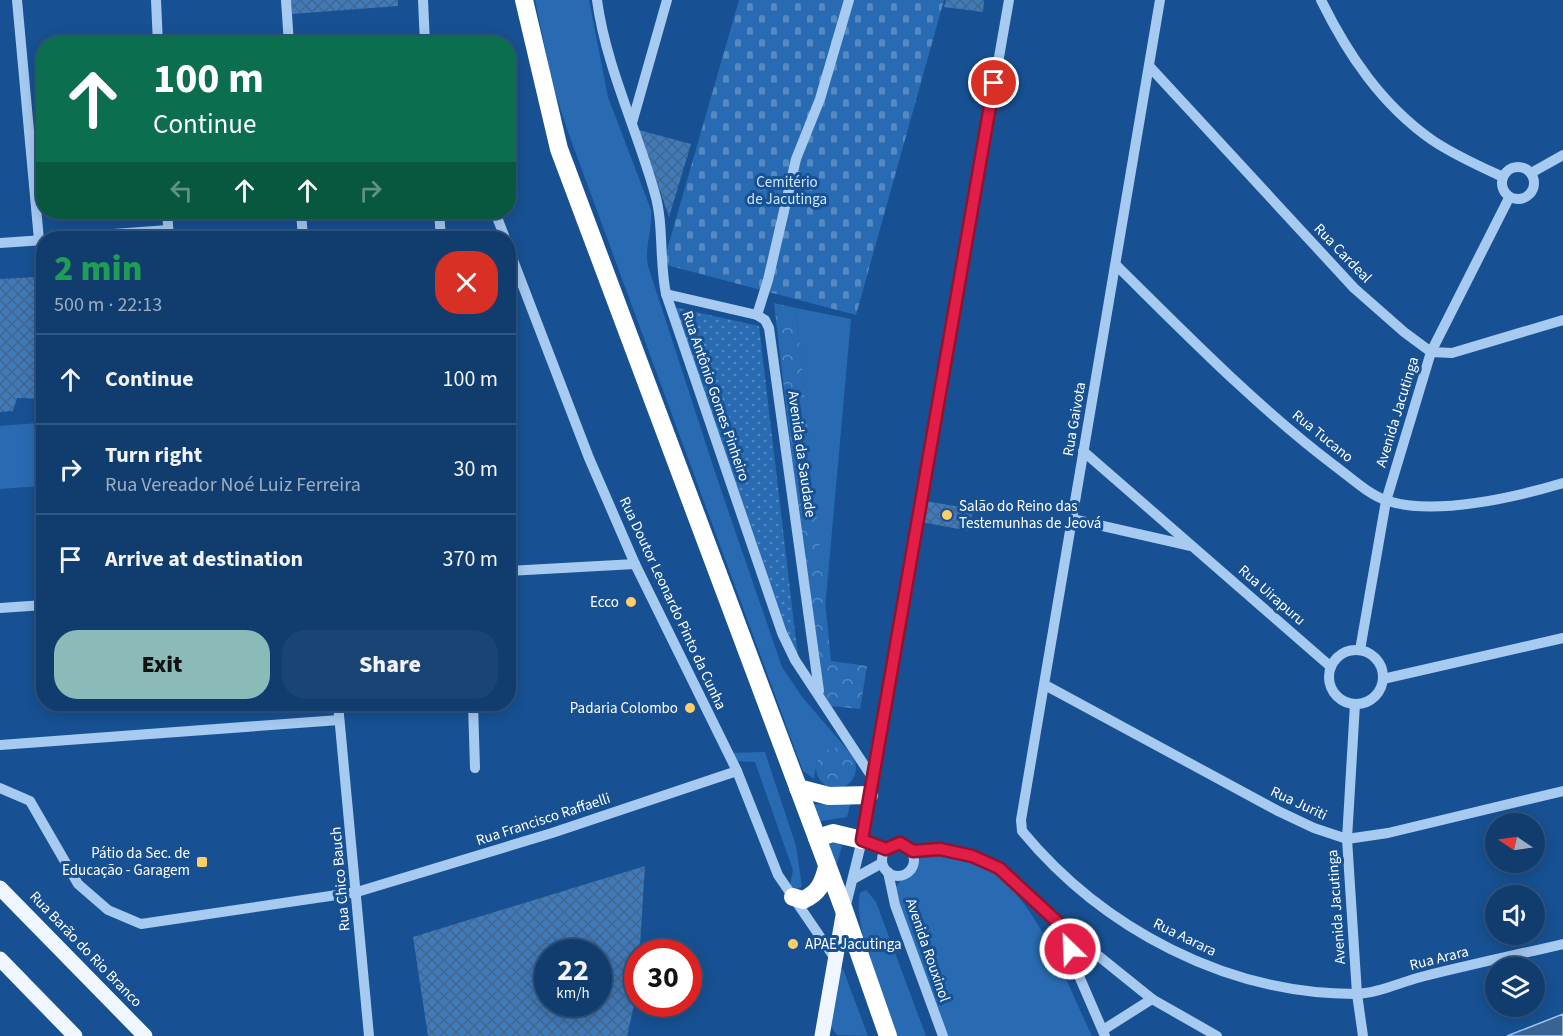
<!DOCTYPE html>
<html lang="en">
<head>
<meta charset="utf-8">
<style>
	:root { --surface:#113d6e; --page:#1a4473; --text:#f1f3f6; --muted:#9caec2; --line:#305681; --accent:#8bbbb9 }
	body { margin:0; font-family:"Source Sans 3",sans-serif; background:var(--page); color:var(--text); height:100vh; display:flex; flex-direction:column; font-size:22px; white-space:nowrap }
	* { box-sizing:border-box; margin:0 }
	p { font-size:20px; color:var(--muted) }
	.icon { flex:none; width:33px; height:33px; fill:none; stroke:currentColor; stroke-width:2; stroke-linecap:round; stroke-linejoin:round }
	.map { position:relative; flex:1; overflow:hidden }
	.side { position:absolute; left:36px; top:231px; width:480px; height:480px; display:flex; flex-direction:column; background:var(--surface); border-radius:24px; box-shadow:0 3px 15px #0003,0 0 0 2px var(--line) }
	.side>* { flex:none }
	.banner { position:absolute; left:36px; top:36px; width:480px; height:183px; border-radius:24px; box-shadow:0 3px 15px #0003,0 0 0 2px var(--line); background:#0b6e4f; color:#fff; overflow:hidden }
	.needle { width:39px; rotate:283deg }
	.buttons { position:absolute; left:1485px; top:813px; display:grid; gap:12px }
	.buttons a { display:grid; place-items:center; width:60px; height:60px; border-radius:50%; background:var(--surface); box-shadow:0 3px 15px #0003,0 0 0 2px var(--line); font-size:30px }
	.speed { position:absolute; left:534px; top:939px; display:flex; gap:12px; font-size:30px; font-weight:700; text-align:center }
	.speed>* { display:grid; place-content:center; width:78px; height:78px; border-radius:50%; background:var(--surface); box-shadow:0 3px 15px #0003,0 0 0 2px var(--line); line-height:1 }
	.speed small { font-size:15px; font-weight:400 }
	.speed .limit { border:9px solid #d22; background:#fff; color:#111 }
	.pin { position:absolute; display:grid; place-items:center; width:51px; height:51px; color:#fff; margin:-26px; border:3px solid #fff; border-radius:50%; box-shadow:0 2px 6px #0007 }
	.me { position:absolute; width:66px; margin:-33px; rotate:336deg; stroke-linejoin:round; filter:drop-shadow(0 0 4px #0008) }
	.turn { display:flex; align-items:center; gap:21px; height:126px; padding:0 18px; font-size:27px }
	.turn .icon { width:78px; height:78px; stroke-width:2.5 }
	.turn b { display:block; font-size:42px; line-height:51px }
	.lanes { display:flex; align-items:center; height:57px; padding:0 18px; background:#0003; justify-content:center; gap:30px; direction:ltr }
	.lanes .off { opacity:.35 }
	.round { display:grid; place-items:center; flex:none; width:63px; height:63px; border-radius:24px; background:var(--page) }
	.head { display:flex; align-items:center; justify-content:space-between; height:102px; padding:0 18px }
	h1 { font-size:36px; font-weight:800; line-height:45px; color:#1e9e55 }
	.cta { display:flex; gap:12px; margin-top:auto; padding:12px 18px }
	.cta a { flex:1; height:69px; border-radius:24px; background:var(--accent); color:#111; font-size:24px; font-weight:800; line-height:69px; text-align:center }
	.cta a+a { background:var(--page); color:var(--text) }
	ul { padding:0; list-style:none }
	li { display:flex; align-items:center; gap:18px; height:90px; padding:0 18px; border-top:2px solid var(--line) }
	li div { flex:1 }
	li b { display:block; font-size:22px }
	li em { font-style:normal }
	.map>svg:first-child { display:block }
	.grass { fill:#296bb2 }
	.forest { fill:url(#forest-crowns) }
	.cemetery { fill:url(#cemetery-stones) }
	.park { fill:url(#park-dots) }
	.water { fill:#396393; stroke:#99c5f3; stroke-width:1.5 }
	.building { fill:url(#building-cross-hatch); fill-rule:evenodd }
	.lines { fill:none; stroke-linecap:round; stroke-linejoin:round }
	.minor { stroke:#a6caf0; stroke-width:10 }
	.major { stroke:#f0f6ff; stroke-width:15 }
	.highway { stroke:#fff; stroke-width:18 }
	.route-casing { stroke:#92132f; stroke-width:15 }
	.route { stroke:#e11d48; stroke-width:10 }
	.poi-dot { fill:#ffce66; stroke:#175193; stroke-width:2 }
	.labels { text-anchor:middle; stroke-width:6; stroke-linejoin:round; paint-order:stroke }
	.park-label { font-size:15px; fill:#cde4fc; stroke:#175193 }
	.street-label { font-size:15px; fill:#fff; stroke:#175193 }
	.poi-label { font-size:15px; fill:#fff; stroke:#175193; text-anchor:end }
</style>
</head>
<body>
<div class="map">
<svg width="1563" height="1036" viewBox="0 0 1563 1036">
	<defs>
		<pattern id="forest-crowns" width="20" height="18" patternUnits="userSpaceOnUse" patternTransform="scale(1.5)"><rect width="20" height="18" fill="#296bb2"/><path d="M2 6a3 3 0 1 1 6 0M12 15a3 3 0 1 1 6 0" fill="none" stroke="#5489c1"/></pattern>
		<pattern id="cemetery-stones" width="16" height="16" patternUnits="userSpaceOnUse" patternTransform="scale(1.5)"><rect width="16" height="16" fill="#296bb2"/><path d="M2 7V4a2 2 0 0 1 4 0v3zM10 15v-3a2 2 0 0 1 4 0v3z" fill="#5489c1"/></pattern>
		<pattern id="park-dots" width="8" height="8" patternUnits="userSpaceOnUse" patternTransform="scale(1.5)"><rect width="8" height="8" fill="#296bb2"/><path d="M2 2h.1M6 6h.1" fill="none" stroke="#5489c1" stroke-width="1.8" stroke-linecap="round"/></pattern>
		<pattern id="building-cross-hatch" width="8" height="8" patternUnits="userSpaceOnUse" patternTransform="scale(1.5)"><rect width="8" height="8" fill="#3f7abb"/><path d="M0 0l8 8M0 8l8-8" fill="none" stroke="#456589"/></pattern>
	</defs>
	<rect width="100%" height="100%" fill="#175193"/>
	<g class="grass">
		<path d="M535 0H589L608 97 651 210C653 229 644 248 648 266L717 478 782 667 803 698 851 754 817 760 814 779 803 771 567 129 553 86Z"/>
		<path d="M796 308 851 319 825 609Z"/>
		<path d="M37 423 41 486 0 489V426Z"/>
		<path d="M765 752 796 846 802 887 789 891 793 870 755 762 731 761 729 753Z"/>
		<path d="M851 801 847 817 816 822 808 805Z"/>
		<path d="M825 838 836 839 842 846 836 866Z"/>
		<path d="M935 853C947 855 961 856 972 861 1033 884 1065 980 1092 1036H947L910 940 895 888 915 860Z"/>
		<path d="M866 890 876 902 926 1036H896C885 1003 852 923 860 893Z"/>
		<path d="M843 969 868 1036 837 1035 827 1021 838 971Z"/>
	</g>
	<g class="forest">
		<path d="M774 303 796 308 831 661 867 666 860 709 821 705Z"/>
		<circle cx="836" cy="768" r="20"/>
	</g>
	<path class="cemetery" d="M739 0H944L856 315 663 264Z"/>
	<path class="park" d="M673 307 759 326 799 666Z"/>
	<path class="water" d="M1563 1014V1036H1507Z"/>
	<g class="building">
		<path d="M291 0H398V6L292 14Z"/>
		<path d="M946 0H984L983 12 944 7Z"/>
		<path d="M639 130 691 144 669 217Z"/>
		<path d="M36 277 44 399 17 398 13 411 0 412V279Z"/>
		<path d="M925 501 973 509 970 531 921 522Z"/>
		<path d="M645 866 637 992 627 1036H428L413 937ZM548 952H598V1004H548Z"/>
	</g>
	<g class="lines">
		<g class="minor">
			<path d="M17 0 39 240"/>
			<path d="M156 0 158 44"/>
			<path d="M286 0 289 44"/>
			<path d="M423 0 425 44"/>
			<path d="M597 0C606 67 637 129 655 194 664 225 659 260 666 294L782 633 795 660 872 777"/>
			<path d="M1160 0 1021 820 1022 831C1103 929 1227 994 1355 994 1376 994 1401 982 1421 977 1468 965 1516 955 1563 944"/>
			<path d="M1321 0C1348 55 1382 105 1432 140 1454 155 1479 166 1503 177"/>
			<path d="M1149 66 1354 288 1404 332 1431 352 1452 353 1563 320"/>
			<path d="M632 123 667 0"/>
			<circle cx="1518" cy="183" r="16"/>
			<path d="M1531 173 1563 155"/>
			<path d="M167 212 169 238"/>
			<path d="M301 212 303 238"/>
			<path d="M439 212 441 238"/>
			<path d="M495 212 505 238"/>
			<path d="M59 238 168 230"/>
			<path d="M0 243 44 240"/>
			<path d="M508 247 589 458 635 564 737 771 778 875 836 960"/>
			<path d="M1116 265C1186 334 1256 406 1335 466 1350 477 1369 495 1388 501 1436 516 1516 497 1563 483"/>
			<path d="M666 294 757 315 765 320 769 328 819 691"/>
			<path d="M757 315 768 280 796 159 820 99 849 0"/>
			<path d="M1083 451 1331 667"/>
			<path d="M1072 519 1191 546"/>
			<path d="M508 571 635 564"/>
			<path d="M0 608 44 605"/>
			<path d="M1360 650 1386 501 1431 352 1509 198"/>
			<circle cx="1356" cy="677" r="27"/>
			<path d="M1383 679 1563 638"/>
			<path d="M1045 685 1278 811 1314 828 1347 839 1388 833 1563 791"/>
			<path d="M338 704 369 1036"/>
			<path d="M473 704 475 768"/>
			<path d="M1355 704 1347 839 1357 994 1363 1036"/>
			<path d="M0 745 339 720"/>
			<path d="M0 788 30 801 78 884 108 910 141 924 357 892 552 833 737 771"/>
			<path d="M862 840 886 849"/>
			<circle cx="898" cy="860" r="16"/>
			<path d="M913 851 940 849 972 856 999 868 1065 929 1152 999 1217 1036"/>
			<path d="M888 872 895 905 943 1036"/>
			<path d="M853 879 882 863"/>
			<path d="M845 909 862 840 1009 0"/>
			<path d="M1065 929 1076 969 1105 1036"/>
			<path d="M1103 1030 1152 999"/>
		</g>
		<g class="major">
			<path d="M0 888 145 1036"/>
			<path d="M0 959 75 1036"/>
			<path d="M822 1036 844 910"/>
		</g>
		<g class="highway">
			<path d="M524 0 559 149 844 910 888 1036"/>
			<path d="M798 788 829 796 869 795"/>
			<path d="M817 838 833 833 862 840"/>
			<path d="M793 897 803 900C819 893 823 883 827 867"/>
		</g>
	</g>
	<g class="lines">
		<defs>
			<path id="route" d="M994 83 862 840 886 849 900 843 913 851 940 849 972 856 999 868 1065 929 1070 949"/>
		</defs>
		<use href="#route" class="route-casing"/>
		<use href="#route" class="route"/>
	</g>
	<g class="poi-dot">
		<circle cx="947" cy="515" r="6"/>
		<circle cx="631" cy="602" r="6"/>
		<circle cx="690" cy="708" r="6"/>
		<rect x="196" y="856" width="12" height="12" rx="3"/>
		<circle cx="793" cy="944" r="6"/>
	</g>
	<g class="labels">
		<g class="park-label">
			<text x="787" y="187">Cemitério<tspan x="787" dy="17">de Jacutinga</tspan></text>
		</g>
		<g class="street-label">
			<text transform="translate(1343 253) rotate(46)" y="5">Rua Cardeal</text>
			<text transform="translate(716 396) rotate(71)" y="5">Rua Antônio Gomes Pinheiro</text>
			<text transform="translate(1397 412) rotate(-73)" y="5">Avenida Jacutinga</text>
			<text transform="translate(1074 419) rotate(-80)" y="5">Rua Gaivota</text>
			<text transform="translate(1323 436) rotate(39)" y="5">Rua Tucano</text>
			<text transform="translate(802 454) rotate(82)" y="5">Avenida da Saudade</text>
			<text transform="translate(1272 595) rotate(41)" y="5">Rua Uirapuru</text>
			<text transform="translate(673 603) rotate(65)" y="5">Rua Doutor Leonardo Pinto da Cunha</text>
			<text transform="translate(1299 803) rotate(25)" y="5">Rua Juriti</text>
			<text transform="translate(543 819) rotate(-18)" y="5">Rua Francisco Raffaelli</text>
			<text transform="translate(340 879) rotate(-95)" y="5">Rua Chico Bauch</text>
			<text transform="translate(1336 907) rotate(-94)" y="5">Avenida Jacutinga</text>
			<text transform="translate(1185 937) rotate(26)" y="5">Rua Aarara</text>
			<text transform="translate(86 949) rotate(46)" y="5">Rua Barão do Rio Branco</text>
			<text transform="translate(928 950) rotate(71)" y="5">Avenida Rouxinol</text>
			<text transform="translate(1439 958) rotate(-14)" y="5">Rua Arara</text>
		</g>
		<g class="poi-label">
			<text x="959" y="511" text-anchor="start">Salão do Reino das<tspan x="959" dy="17">Testemunhas de Jeová</tspan></text>
			<text x="619" y="607">Ecco</text>
			<text x="678" y="713">Padaria Colombo</text>
			<text x="190" y="858">Pátio da Sec. de<tspan x="190" dy="17">Educação - Garagem</tspan></text>
			<text x="805" y="949" text-anchor="start">APAE Jacutinga</text>
		</g>
	</g>
</svg>
<div class="buttons">
<a><svg class="needle" viewBox="-14 -14 28 28"><path d="M0-13l5 13h-10z" fill="#e53935"/><path d="M0 13l5-13h-10z" fill="#9caec2"/></svg></a>
<a><svg class="icon" aria-label="sound" viewBox="0 0 24 24"><path d="M4 9h4l5-4v14l-5-4H4zM17 9q2 3 0 6"/></svg></a>
<a><svg class="icon" aria-label="layers" viewBox="0 0 24 24"><path d="M12 4l9 5-9 5-9-5zM3 14l9 5 9-5"/></svg></a>
</div>
<div class="speed"><div>22<small>km/h</small></div><div class="limit">30</div></div>
<div class="pin" style="left:994px;top:83px;background:#d93025"><svg class="icon" aria-label="arrive" viewBox="0 0 24 24"><path d="M6 21V4h12l-3 4 3 4H6"/></svg></div>
<svg class="me" style="left:1070px;top:949px" viewBox="-20 -20 40 40"><circle r="17" fill="#e11d48" stroke="#fff" stroke-width="3"/><path d="M0-11L8 9 0 5-8 9z" fill="#fff"/></svg>
<div class="banner">
<div class="turn"><svg class="icon" aria-label="ahead" viewBox="0 0 24 24"><path d="M12 20V5M6 11l6-6 6 6"/></svg><div><b>100 m</b>Continue</div></div>
<div class="lanes"><svg class="icon off" aria-label="left" viewBox="0 0 24 24"><path d="M17 20v-9H6M10 6l-5 5 5 5"/></svg><svg class="icon" aria-label="ahead" viewBox="0 0 24 24"><path d="M12 20V5M6 11l6-6 6 6"/></svg><svg class="icon" aria-label="ahead" viewBox="0 0 24 24"><path d="M12 20V5M6 11l6-6 6 6"/></svg><svg class="icon off" aria-label="right" viewBox="0 0 24 24"><path d="M7 20v-9h11M14 6l5 5-5 5"/></svg></div>
</div>
<section class="side">
<div class="head"><div><h1>2 min</h1><p>500 m · 22:13</p></div><a class="round" style="background:#d93025;color:#fff"><svg class="icon" aria-label="close" viewBox="0 0 24 24"><path d="M6 6l12 12M18 6L6 18"/></svg></a></div>
<ul>
<li><svg class="icon" aria-label="ahead" viewBox="0 0 24 24"><path d="M12 20V5M6 11l6-6 6 6"/></svg><div><b>Continue</b></div><em>100 m</em></li>
<li><svg class="icon" aria-label="right" viewBox="0 0 24 24"><path d="M7 20v-9h11M14 6l5 5-5 5"/></svg><div><b>Turn right</b><p>Rua Vereador Noé Luiz Ferreira</p></div><em>30 m</em></li>
<li><svg class="icon" aria-label="arrive" viewBox="0 0 24 24"><path d="M6 21V4h12l-3 4 3 4H6"/></svg><div><b>Arrive at destination</b></div><em>370 m</em></li>
</ul>
<div class="cta"><a>Exit</a><a>Share</a></div>
</section>
</div>
</body>
</html>
